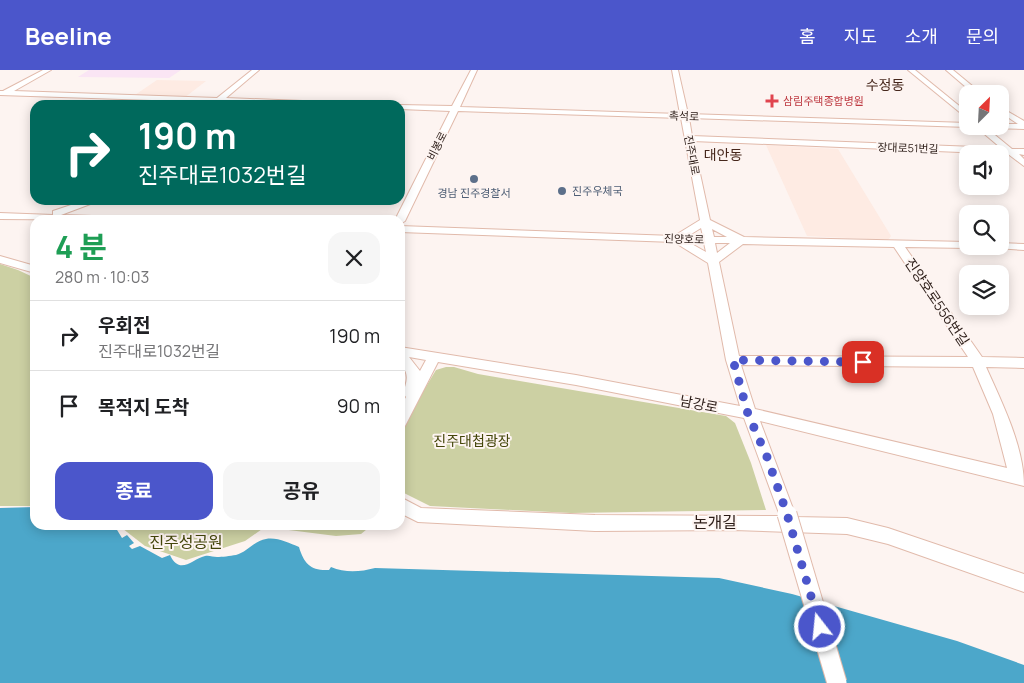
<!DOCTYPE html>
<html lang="ko">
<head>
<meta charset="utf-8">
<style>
	:root { --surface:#fff; --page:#f6f6f6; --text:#202124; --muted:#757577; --line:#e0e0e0; --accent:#4b56cb }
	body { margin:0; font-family:Manrope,"Noto Sans KR",sans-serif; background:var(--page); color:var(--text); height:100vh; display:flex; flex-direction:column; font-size:19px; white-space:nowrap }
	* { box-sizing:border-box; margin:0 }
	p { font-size:16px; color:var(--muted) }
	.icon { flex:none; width:28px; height:28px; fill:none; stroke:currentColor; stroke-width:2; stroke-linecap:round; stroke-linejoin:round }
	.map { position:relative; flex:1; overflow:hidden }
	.sheet { position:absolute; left:30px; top:145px; width:375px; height:315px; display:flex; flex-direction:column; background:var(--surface); border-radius:15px; box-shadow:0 2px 12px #0003 }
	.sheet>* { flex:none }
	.top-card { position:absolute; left:30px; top:30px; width:375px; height:105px; border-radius:15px; box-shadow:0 2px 12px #0003; background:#00695c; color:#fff; overflow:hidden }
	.needle { width:32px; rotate:24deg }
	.controls { position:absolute; left:959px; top:15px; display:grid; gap:10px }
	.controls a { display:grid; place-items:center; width:50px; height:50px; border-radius:10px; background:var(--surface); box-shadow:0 2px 12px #0003; font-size:25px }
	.pin { position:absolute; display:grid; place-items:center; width:42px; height:42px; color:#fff; margin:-21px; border-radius:10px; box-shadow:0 2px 8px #0006 }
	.me { position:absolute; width:55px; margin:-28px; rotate:344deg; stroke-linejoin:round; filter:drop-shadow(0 0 4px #0008) }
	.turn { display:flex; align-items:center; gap:18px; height:105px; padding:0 25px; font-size:22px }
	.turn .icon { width:65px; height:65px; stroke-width:2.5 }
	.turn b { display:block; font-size:35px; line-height:42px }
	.round { display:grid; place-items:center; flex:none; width:52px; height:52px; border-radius:15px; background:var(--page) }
	.headline { display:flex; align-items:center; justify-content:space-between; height:85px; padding:0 25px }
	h1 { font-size:30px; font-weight:700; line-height:38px; color:#1e9e55 }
	.button { display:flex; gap:10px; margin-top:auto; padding:10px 25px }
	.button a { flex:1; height:58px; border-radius:15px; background:var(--accent); color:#fff; font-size:20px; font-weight:700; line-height:58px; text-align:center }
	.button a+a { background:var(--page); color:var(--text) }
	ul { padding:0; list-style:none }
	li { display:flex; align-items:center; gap:15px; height:70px; padding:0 25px; border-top:1px solid var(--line) }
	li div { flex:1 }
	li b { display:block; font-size:19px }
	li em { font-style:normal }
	header { display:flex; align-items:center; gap:30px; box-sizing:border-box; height:70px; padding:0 25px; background:var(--accent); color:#fff }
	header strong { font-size:24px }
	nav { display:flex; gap:28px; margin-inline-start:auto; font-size:18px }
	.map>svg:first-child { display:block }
	.built { fill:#feebe3 }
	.education { fill:#fae5f4 }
	.green { fill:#ccd0a3 }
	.water { fill:#4ca7ca }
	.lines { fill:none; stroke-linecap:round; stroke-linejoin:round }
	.minor-casing { stroke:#e1baab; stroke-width:2 }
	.minor { fill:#fff; fill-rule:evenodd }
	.minor-bridge-casing { stroke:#e1baab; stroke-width:21; stroke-linecap:butt }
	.minor-bridge { stroke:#fff; stroke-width:19 }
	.route { stroke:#4b56cb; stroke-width:9; stroke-dasharray:0 16.2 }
	.health-dot { fill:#e0444e; stroke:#fdf4f1; stroke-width:2 }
	.service-dot { fill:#5c6f8a; stroke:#fdf4f1; stroke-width:2 }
	.labels { text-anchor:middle; stroke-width:4; stroke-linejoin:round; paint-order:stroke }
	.far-health-label { font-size:11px; fill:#be3a42; stroke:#fdf4f1; text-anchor:start }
	.far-street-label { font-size:11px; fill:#2b1c17; stroke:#fdf4f1 }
	.far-service-label { font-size:11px; fill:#4e5e75; stroke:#fdf4f1; text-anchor:start }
	.far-quarter-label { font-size:14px; fill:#46271c; stroke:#fdf4f1 }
	.street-label { font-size:14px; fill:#2b1c17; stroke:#fdf4f1 }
	.park-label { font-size:14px; fill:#44460a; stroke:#fdf4f1 }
	.near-street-label { font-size:16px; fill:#2b1c17; stroke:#fdf4f1 }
	.near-park-label { font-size:16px; fill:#44460a; stroke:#fdf4f1 }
</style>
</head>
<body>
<header>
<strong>Beeline</strong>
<nav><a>홈</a><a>지도</a><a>소개</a><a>문의</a></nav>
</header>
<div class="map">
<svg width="1024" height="613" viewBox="0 0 1024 613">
	<rect width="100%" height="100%" fill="#fdf4f1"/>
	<g class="built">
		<path d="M157 10 206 11 184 28 132 27Z"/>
		<path d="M766 75 838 79 891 166 888 170 807 166Z"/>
	</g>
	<path class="education" d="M89 0H181L169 8 78 7Z"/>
	<g class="green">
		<path d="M0 194 18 200 35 208V436H0Z"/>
		<path d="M446 297H454L478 304 726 346 735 353 751 393 766 440 571 443 430 436 404 423V353L436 300Z"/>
		<path d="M118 455H372L361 464 336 466 265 457 245 471 186 490 145 476Z"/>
	</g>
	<path class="water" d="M35 437V455H114L122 468 127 465 134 473 129 476 132 479 140 476 162 488 170 485C180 506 192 489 205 486 209 485 213 487 217 487 222 487 230 486 236 485 247 482 254 471 266 469 277 467 289 473 299 477 304 494 311 501 329 500L331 497C345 503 360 502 375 498L719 508 792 524 957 571 1024 595V613H0V438Z"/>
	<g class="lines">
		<defs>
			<g id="minor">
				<path d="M43 0H51L14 21 217 28 252 0H259L226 28 351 33 355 35 221 33 215 35 213 32 0 25V21H3Z"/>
				<path d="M471 0H477L460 37 680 44 672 0H678L688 44 968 53V56H971L968 57 689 48 692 66 1001 78 975 56H984L1012 79H1024V85L1019 84 1024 89V96L1008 84 693 71 710 150 744 167 968 172V176H973L968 178 905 177 982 287 1024 288V298L986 297C1002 333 1024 376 1024 416L760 351 795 444 794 447 847 448 888 458 1024 504V522L888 474 847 464 734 460 595 461 418 452 400 443V427L421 438 595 445 780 446 744 348 576 315 438 292 405 356 400 358V338L406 327 403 323C407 312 410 303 400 294V277L576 305 740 336 726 290 708 193 674 172 400 162V156L674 166 700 150 681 48 458 41 405 151 400 154V150H395L450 41 400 39 399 35 452 36ZM701 158 703 166H688ZM712 159 727 167H714ZM690 173H704L706 182ZM715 173H730L717 183ZM743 174 894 177 968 287 739 286 719 192ZM409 287 426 290 420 301ZM741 295 973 297 993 344 1007 398 755 339Z"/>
				<path d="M908 0H915L968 43V49Z"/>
				<path d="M946 0H953L982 24H974Z"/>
				<path d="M1000 37 1024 51V59L987 58 986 56H1000V54H1018L1000 42Z"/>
				<path d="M86 130H101L61 145 123 147 128 150 0 149V143L53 145V141Z"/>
				<path d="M1000 173 1024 174V180L996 178 995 176H1000Z"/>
				<path d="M0 186 35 196V203L0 193Z"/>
			</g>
		</defs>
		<use href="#minor" class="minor-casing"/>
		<use href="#minor" class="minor"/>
		<defs>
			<path id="minor-bridge" d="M787 444 837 613"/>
		</defs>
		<use href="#minor-bridge" class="minor-bridge-casing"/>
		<use href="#minor-bridge" class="minor-bridge"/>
	</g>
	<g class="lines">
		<path class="route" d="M820 557 787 444 767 387 748 344 733 290 863 292"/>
	</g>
	<path class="health-dot" d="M769.5 23.5h5v5h5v5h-5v5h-5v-5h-5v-5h5z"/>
	<g class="service-dot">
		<circle cx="474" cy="109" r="5"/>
		<circle cx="562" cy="121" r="5"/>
	</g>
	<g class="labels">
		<g class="far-health-label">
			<text x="783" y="35">삼림주택종합병원</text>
		</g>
		<g class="far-street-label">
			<text transform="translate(684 46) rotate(2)" y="4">촉석로</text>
			<text transform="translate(437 76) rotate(-63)" y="4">비봉로</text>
			<text transform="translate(908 78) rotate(2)" y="4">장대로51번길</text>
			<text transform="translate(692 85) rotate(79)" y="4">진주대로</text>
			<text transform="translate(684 169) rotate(2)" y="4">진양호로</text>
		</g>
		<g class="far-service-label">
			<text x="572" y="125">진주우체국</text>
			<text x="474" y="127" text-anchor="middle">경남 진주경찰서</text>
		</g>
		<g class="far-quarter-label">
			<text x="885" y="20">수정동</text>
			<text x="723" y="90">대안동</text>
		</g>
		<g class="street-label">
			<text transform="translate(937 232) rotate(56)" y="5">진양호로556번길</text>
			<text transform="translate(699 334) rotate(11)" y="5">남강로</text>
		</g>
		<g class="park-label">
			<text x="472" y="376">진주대첩광장</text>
		</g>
		<g class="near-street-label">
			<text x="715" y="458">논개길</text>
		</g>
		<g class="near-park-label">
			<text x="186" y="478">진주성공원</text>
		</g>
	</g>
</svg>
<div class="controls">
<a><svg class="needle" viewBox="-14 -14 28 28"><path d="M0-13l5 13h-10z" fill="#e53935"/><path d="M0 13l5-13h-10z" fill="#757577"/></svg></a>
<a><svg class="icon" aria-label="sound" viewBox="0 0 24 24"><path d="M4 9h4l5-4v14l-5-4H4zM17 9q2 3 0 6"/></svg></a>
<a><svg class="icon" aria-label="search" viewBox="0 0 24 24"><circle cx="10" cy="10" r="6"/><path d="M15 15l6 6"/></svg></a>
<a><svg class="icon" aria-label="layers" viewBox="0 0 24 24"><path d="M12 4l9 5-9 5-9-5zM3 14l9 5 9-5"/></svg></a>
</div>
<div class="pin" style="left:863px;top:292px;background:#d93025"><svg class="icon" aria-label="arrive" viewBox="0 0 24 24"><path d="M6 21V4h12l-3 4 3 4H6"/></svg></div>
<svg class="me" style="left:820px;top:557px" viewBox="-20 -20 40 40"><circle r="17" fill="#4b56cb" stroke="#fff" stroke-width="3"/><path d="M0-11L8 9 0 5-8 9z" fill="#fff"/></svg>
<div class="top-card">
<div class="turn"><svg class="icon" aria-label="right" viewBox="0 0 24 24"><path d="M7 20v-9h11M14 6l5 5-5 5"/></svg><div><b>190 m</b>진주대로1032번길</div></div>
</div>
<section class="sheet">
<div class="headline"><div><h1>4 분</h1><p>280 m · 10:03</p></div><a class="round"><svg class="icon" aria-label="close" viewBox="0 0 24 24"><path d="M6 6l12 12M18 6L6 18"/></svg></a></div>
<ul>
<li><svg class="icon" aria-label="right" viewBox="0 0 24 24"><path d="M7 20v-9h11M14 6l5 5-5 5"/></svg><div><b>우회전</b><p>진주대로1032번길</p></div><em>190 m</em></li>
<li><svg class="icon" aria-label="arrive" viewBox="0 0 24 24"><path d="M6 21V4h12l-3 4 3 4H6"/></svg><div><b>목적지 도착</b></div><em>90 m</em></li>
</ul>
<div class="button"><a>종료</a><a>공유</a></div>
</section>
</div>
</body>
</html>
